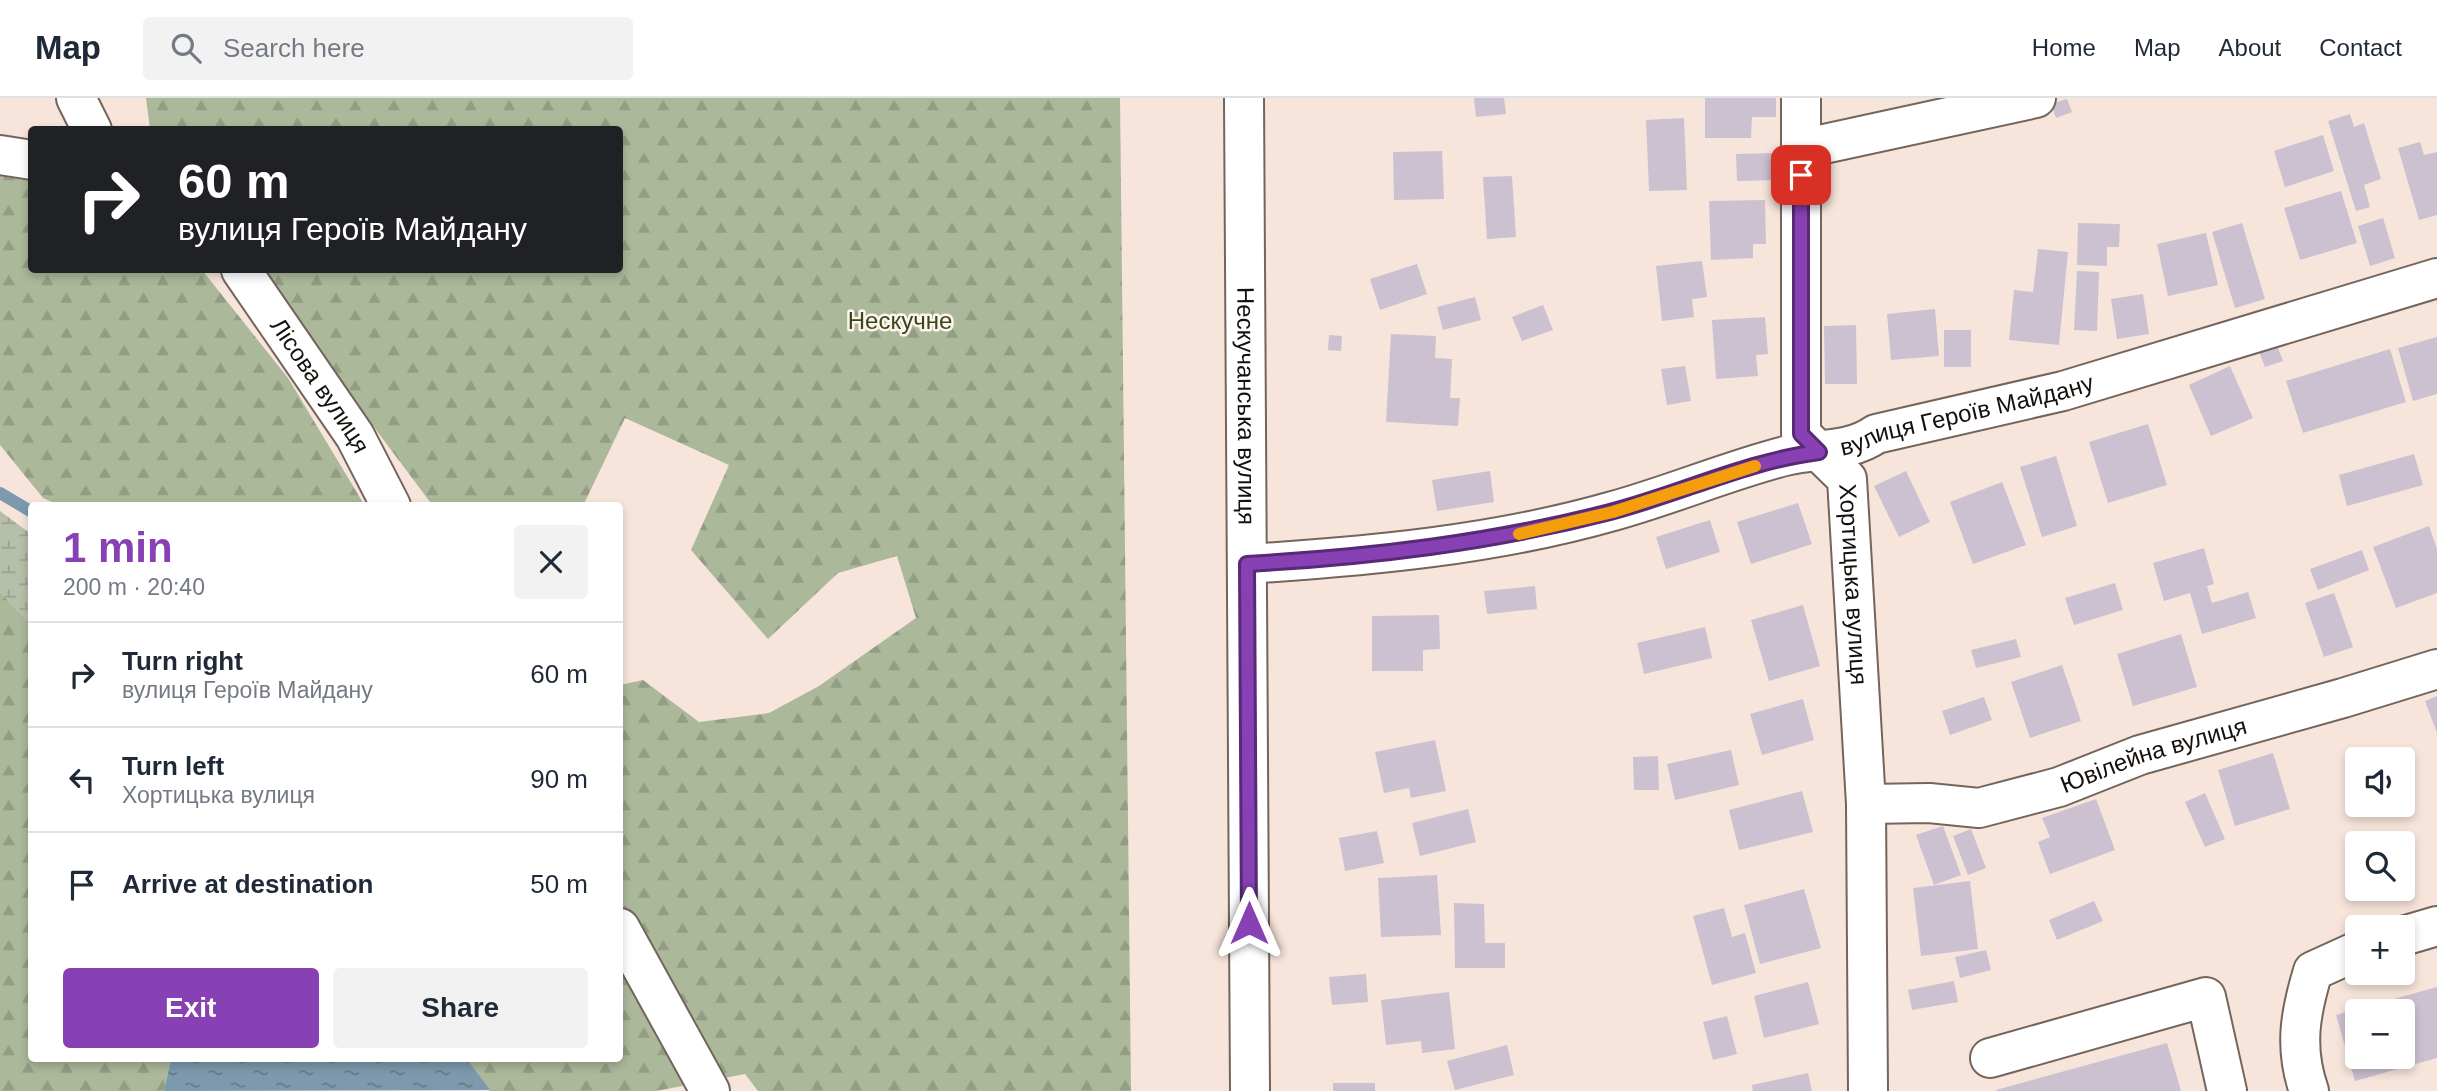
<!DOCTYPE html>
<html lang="en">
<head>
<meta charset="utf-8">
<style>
	:root { --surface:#fff; --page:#f2f2f3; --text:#1f2937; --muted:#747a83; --line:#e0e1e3; --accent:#8741b4 }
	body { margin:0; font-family:Arial,sans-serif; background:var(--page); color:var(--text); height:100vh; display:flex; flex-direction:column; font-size:26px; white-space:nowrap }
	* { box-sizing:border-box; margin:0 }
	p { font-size:23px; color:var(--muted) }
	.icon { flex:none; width:38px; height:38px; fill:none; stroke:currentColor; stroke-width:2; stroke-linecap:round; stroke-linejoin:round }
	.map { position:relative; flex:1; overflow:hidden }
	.drawer { position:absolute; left:28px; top:404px; width:595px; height:560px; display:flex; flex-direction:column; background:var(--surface); border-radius:7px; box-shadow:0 4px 10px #0003 }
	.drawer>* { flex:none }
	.top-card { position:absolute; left:28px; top:28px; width:595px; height:147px; border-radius:7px; box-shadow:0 4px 10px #0003; background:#202124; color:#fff; overflow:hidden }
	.buttons { position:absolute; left:2345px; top:649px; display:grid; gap:14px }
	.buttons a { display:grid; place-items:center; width:70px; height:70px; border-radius:7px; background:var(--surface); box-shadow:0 4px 10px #0003; font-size:35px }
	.pin { position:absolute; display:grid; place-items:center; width:60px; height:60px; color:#fff; margin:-30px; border-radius:14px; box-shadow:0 4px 10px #0006 }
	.me { position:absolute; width:77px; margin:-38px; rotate:0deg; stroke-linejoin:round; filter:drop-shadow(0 0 5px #0008) }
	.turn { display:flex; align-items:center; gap:24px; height:147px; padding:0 35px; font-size:32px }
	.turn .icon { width:91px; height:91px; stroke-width:2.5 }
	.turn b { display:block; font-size:49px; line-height:60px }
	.round { display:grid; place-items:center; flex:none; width:74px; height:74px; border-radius:7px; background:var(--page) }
	.summary { display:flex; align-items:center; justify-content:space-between; height:119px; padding:0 35px }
	h1 { font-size:42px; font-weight:700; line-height:52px; color:var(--accent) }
	.primary-button { display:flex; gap:14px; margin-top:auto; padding:14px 35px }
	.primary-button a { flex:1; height:80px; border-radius:7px; background:var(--accent); color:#fff; font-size:28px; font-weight:700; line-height:80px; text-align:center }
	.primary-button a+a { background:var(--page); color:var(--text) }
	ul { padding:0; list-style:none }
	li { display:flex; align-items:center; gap:21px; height:105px; padding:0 35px; border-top:2px solid var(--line) }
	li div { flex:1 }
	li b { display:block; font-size:26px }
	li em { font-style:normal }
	header { display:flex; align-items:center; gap:42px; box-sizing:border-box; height:98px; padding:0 35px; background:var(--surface); border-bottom:2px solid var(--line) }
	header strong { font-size:33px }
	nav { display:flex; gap:38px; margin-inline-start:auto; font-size:24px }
	.search { width:490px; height:63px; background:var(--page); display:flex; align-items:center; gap:18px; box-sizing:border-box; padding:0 24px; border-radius:7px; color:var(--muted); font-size:26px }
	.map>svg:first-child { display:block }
	.forest { fill:url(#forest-firs) }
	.wetland { fill:url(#wetland-marsh) }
	.water { fill:url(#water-ripples) }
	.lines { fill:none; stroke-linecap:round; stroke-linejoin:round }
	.stream { stroke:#7d99ad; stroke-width:12 }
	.building { fill:#ccc1d0; fill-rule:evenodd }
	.minor-casing { stroke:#74655c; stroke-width:42 }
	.minor { stroke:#fff; stroke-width:38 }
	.route-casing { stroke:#582a75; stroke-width:18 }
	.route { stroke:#8741b4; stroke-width:12 }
	.slow { stroke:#f59e0b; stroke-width:12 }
	.labels { text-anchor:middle; stroke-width:5; stroke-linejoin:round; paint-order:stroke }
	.park-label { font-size:24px; fill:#374819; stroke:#fff4ee }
	.street-label { font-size:24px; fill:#15100c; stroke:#fff4ee }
</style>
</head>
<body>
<header>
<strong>Map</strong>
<div class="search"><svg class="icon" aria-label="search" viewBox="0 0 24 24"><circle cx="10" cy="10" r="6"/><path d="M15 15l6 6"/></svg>Search here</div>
<nav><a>Home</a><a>Map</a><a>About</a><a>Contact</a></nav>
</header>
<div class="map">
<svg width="2437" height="993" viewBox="0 0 2437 993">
	<defs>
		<pattern id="forest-firs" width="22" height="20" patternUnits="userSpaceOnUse" patternTransform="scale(1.75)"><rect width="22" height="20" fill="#abb89a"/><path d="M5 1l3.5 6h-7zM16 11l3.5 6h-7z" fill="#929d84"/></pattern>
		<pattern id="wetland-marsh" width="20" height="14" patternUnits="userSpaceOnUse" patternTransform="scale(1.75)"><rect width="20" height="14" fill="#b5bfa9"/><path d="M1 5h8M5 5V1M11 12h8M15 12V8" fill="none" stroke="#9ba390"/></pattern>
		<pattern id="water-ripples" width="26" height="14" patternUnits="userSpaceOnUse" patternTransform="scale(1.75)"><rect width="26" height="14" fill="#7d99ad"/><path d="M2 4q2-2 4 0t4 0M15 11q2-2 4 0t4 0" fill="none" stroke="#657b8b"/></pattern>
	</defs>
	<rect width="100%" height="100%" fill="#f7e5db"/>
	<g class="forest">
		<path d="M146 0H1120L1131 993H758L745 976 656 993H490L467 961H620V587L643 582 699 624 769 615 819 588 916 520 897 458 838 475 768 541 691 452 729 367 625 320 583 408H433L338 281 250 172H620V32L150 31Z"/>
		<path d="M0 78 31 83 32 172H202L288 280 365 408H61L43 400 0 347Z"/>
		<path d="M0 494 31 527 32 961H171L164 993H0Z"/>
	</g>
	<path class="wetland" d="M0 413 31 436V527L0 494Z"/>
	<path class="water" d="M171 961H467L490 992 164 993Z"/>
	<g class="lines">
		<path class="stream" d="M0 395 32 414"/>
	</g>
	<g class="building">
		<path d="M1474 0H1504L1506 16 1476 19Z"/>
		<path d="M1705 0H1776V19H1752L1751 40H1705Z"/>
		<path d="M2067 1 2072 14 2056 20 2051 6Z"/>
		<path d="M2350 16 2354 29 2364 25 2381 81 2364 87 2370 109 2356 113 2328 23Z"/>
		<path d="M1684 20 1687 92 1649 93 1646 22Z"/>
		<path d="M2323 37 2334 73 2285 89 2274 53Z"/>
		<path d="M2420 44 2424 57 2437 54V117L2419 122 2398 50Z"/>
		<path d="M1442 53 1444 101 1394 102 1393 54Z"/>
		<path d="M1777 55 1779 82 1737 83 1736 56Z"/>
		<path d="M1512 78 1516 139 1487 141 1483 79Z"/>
		<path d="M2341 93 2357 145 2300 162 2284 110Z"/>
		<path d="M1765 102 1766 146H1753V160L1711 162 1709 103Z"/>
		<path d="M2383 120 2395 160 2370 168 2358 128Z"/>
		<path d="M2078 125 2120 126 2119 149H2107V168L2077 167Z"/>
		<path d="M2242 125 2265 201 2235 210 2212 134Z"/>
		<path d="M2206 135 2218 187 2168 198 2157 146Z"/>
		<path d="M2038 151 2068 154 2059 247 2009 242 2014 192 2033 194Z"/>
		<path d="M1702 163 1707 199 1692 201 1694 219 1662 223 1656 168Z"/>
		<path d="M1417 166 1427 196 1380 212 1370 181Z"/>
		<path d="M2077 173 2099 174 2097 233 2074 232Z"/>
		<path d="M2143 196 2149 236 2117 241 2111 201Z"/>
		<path d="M1475 199 1481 222 1443 232 1437 209Z"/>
		<path d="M1543 207 1553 232 1522 243 1512 219Z"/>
		<path d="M1935 211 1939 258 1891 262 1887 216Z"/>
		<path d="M1765 219 1768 256 1756 257 1758 278 1716 281 1712 222Z"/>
		<path d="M1856 227 1857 286H1825L1824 228Z"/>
		<rect x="1944" y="232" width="27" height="37"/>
		<path d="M1391 236 1436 238 1435 260 1452 261 1450 300H1460L1458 328 1386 324Z"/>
		<path d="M1329 237 1342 238 1341 253 1328 252Z"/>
		<path d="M2437 239V296L2413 303 2398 250Z"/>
		<path d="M2276 245 2283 263 2265 269 2258 251Z"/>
		<path d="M2390 251 2406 304 2303 335 2286 283Z"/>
		<path d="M1685 268 1691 303 1667 307 1661 271Z"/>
		<path d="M2230 268 2253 320 2211 338 2189 287Z"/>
		<path d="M2148 326 2167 387 2108 405 2089 344Z"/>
		<path d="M2414 356 2423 387 2347 408 2339 377Z"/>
		<path d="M2056 358 2077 428 2042 439 2020 369Z"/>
		<path d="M1490 373 1494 404 1437 413 1432 382Z"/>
		<path d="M1906 373 1930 424 1899 439 1874 388Z"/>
		<path d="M2002 384 2026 447 1973 466 1950 404Z"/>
		<path d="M1798 405 1812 446 1751 466 1737 424Z"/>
		<path d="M1710 422 1720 454 1666 471 1656 439Z"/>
		<path d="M2429 428 2437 451V495L2396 510 2373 449Z"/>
		<path d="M2204 450 2214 486 2207 488 2212 505 2248 494 2256 520 2202 536 2190 495 2164 503 2153 465Z"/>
		<path d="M2362 452 2369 472 2318 492 2310 471Z"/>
		<path d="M2115 485 2123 512 2074 527 2065 500Z"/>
		<path d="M1535 488 1537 511 1487 516 1484 493Z"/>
		<path d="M2334 495 2353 549 2324 559 2305 505Z"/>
		<path d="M1803 507 1820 568 1769 583 1751 522Z"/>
		<path d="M1439 517 1440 551 1423 552V573H1372V518Z"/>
		<path d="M1705 529 1712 560 1644 576 1637 545Z"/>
		<path d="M2181 536 2197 589 2133 608 2117 556Z"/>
		<path d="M2016 541 2021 559 1976 570 1971 552Z"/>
		<path d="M2062 567 2081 623 2030 640 2011 584Z"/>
		<path d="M2437 598V635L2425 603Z"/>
		<path d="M1984 599 1992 622 1950 637 1942 613Z"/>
		<path d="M1803 601 1814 642 1762 657 1750 616Z"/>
		<path d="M1435 642 1446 693 1411 700 1409 690 1384 695 1375 654Z"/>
		<path d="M1731 652 1739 687 1675 702 1667 666Z"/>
		<path d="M2273 655 2290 711 2235 728 2218 672Z"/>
		<path d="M1658 658 1659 692H1634L1633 659Z"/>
		<path d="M1802 693 1813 734 1739 752 1729 712Z"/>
		<path d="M2205 695 2225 741 2205 749 2185 704Z"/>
		<path d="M2096 701 2115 752 2050 776 2038 744 2050 739 2042 720Z"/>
		<path d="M1468 711 1476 744 1420 758 1412 725Z"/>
		<path d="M1943 728 1961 777 1934 787 1916 737Z"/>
		<path d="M1971 731 1986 770 1968 777 1953 738Z"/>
		<path d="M1377 733 1384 765 1345 773 1339 740Z"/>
		<path d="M1437 777 1441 837 1381 839 1378 780Z"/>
		<path d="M1970 783 1978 851 1921 858 1913 790Z"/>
		<path d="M1804 791 1821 850 1760 866 1744 807Z"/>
		<path d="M2094 803 2103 823 2057 842 2049 822Z"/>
		<path d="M1454 805 1484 806 1485 845H1505V870H1455Z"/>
		<path d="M1724 810 1732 839 1745 835 1756 875 1712 887 1693 818Z"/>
		<path d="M1986 852 1991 872 1960 880 1955 859Z"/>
		<path d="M1366 876 1368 904 1332 907 1329 879Z"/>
		<path d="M1954 883 1958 904 1912 912 1908 892Z"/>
		<path d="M1808 884 1819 926 1764 940 1754 898Z"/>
		<path d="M2437 889V960L2355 983 2336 917ZM2357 914H2403V959H2357Z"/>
		<path d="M1449 894 1455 951 1422 955 1421 943 1386 947 1381 902Z"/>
		<path d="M1727 918 1737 956 1713 962 1703 924Z"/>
		<path d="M2167 945 2181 993H1996V992Z"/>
		<path d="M1507 947 1514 977 1455 992 1447 963Z"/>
		<path d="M1808 975 1812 993H1753L1752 987Z"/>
		<rect x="1333" y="985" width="42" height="8"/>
	</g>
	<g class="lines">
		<defs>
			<g id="minor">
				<path d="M76 0 92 32"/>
				<path id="s1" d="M1244 0 1250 993"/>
				<path id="s2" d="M1801 0V336L1847 381 1866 706 1868 993"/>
				<path d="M1801 51 2036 0"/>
				<path d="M0 57 32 62"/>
				<path id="s3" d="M241 172 355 338 391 408"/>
				<path id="s4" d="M1247 466C1370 458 1494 447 1613 413 1671 397 1727 373 1785 358 1817 350 1849 355 1876 336L2063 293 2437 180"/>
				<path id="s5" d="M1866 706 1929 705 1979 710 2059 689 2140 657 2343 600 2437 571"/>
				<path d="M620 830 710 993"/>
				<path d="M2403 838 2437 828"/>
				<path d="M1990 960 2206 899 2227 993"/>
				<path d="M2309 993C2294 950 2300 916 2313 873L2357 853"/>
			</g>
		</defs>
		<use href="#minor" class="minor-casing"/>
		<use href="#minor" class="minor"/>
	</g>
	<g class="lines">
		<defs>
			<path id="route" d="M1249 825 1247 466C1370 459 1490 445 1610 414 1680 396 1747 363 1819 354L1801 336V77"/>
		</defs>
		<use href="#route" class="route-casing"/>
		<use href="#route" class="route"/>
		<path class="slow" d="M1519 436 1613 414 1755 368"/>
	</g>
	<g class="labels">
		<g class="park-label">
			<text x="900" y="231">Нескучне</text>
		</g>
		<g class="street-label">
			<text dy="8" stroke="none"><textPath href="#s3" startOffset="140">Лісова вулиця</textPath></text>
			<text dy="8" stroke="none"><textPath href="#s1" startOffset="308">Нескучанська вулиця</textPath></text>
			<text dy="8" stroke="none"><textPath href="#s4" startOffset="738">вулиця Героїв Майдану</textPath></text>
			<text dy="8" stroke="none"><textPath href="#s2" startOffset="506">Хортицька вулиця</textPath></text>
			<text dy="8" stroke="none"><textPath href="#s5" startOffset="296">Ювілейна вулиця</textPath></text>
		</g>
	</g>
</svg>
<div class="buttons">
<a><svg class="icon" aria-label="sound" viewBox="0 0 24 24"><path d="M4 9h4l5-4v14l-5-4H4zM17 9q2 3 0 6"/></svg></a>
<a><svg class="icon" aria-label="search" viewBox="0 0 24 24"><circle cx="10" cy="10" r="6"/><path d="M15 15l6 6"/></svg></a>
<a>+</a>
<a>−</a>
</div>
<div class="pin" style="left:1801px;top:77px;background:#d93025"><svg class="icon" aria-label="arrive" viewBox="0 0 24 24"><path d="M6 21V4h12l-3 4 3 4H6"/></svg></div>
<svg class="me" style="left:1249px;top:825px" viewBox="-20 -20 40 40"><path d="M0-17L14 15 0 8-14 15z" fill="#8741b4" stroke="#fff" stroke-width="4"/></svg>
<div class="top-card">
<div class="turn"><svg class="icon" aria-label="right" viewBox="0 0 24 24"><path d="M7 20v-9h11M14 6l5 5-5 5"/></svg><div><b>60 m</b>вулиця Героїв Майдану</div></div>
</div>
<section class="drawer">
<div class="summary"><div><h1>1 min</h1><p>200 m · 20:40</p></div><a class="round"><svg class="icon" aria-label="close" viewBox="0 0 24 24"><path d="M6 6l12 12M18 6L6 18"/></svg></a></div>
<ul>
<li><svg class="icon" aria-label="right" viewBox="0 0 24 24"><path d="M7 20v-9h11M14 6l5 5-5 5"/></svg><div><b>Turn right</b><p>вулиця Героїв Майдану</p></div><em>60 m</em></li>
<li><svg class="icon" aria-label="left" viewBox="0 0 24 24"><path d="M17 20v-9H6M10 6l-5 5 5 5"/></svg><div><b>Turn left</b><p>Хортицька вулиця</p></div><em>90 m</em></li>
<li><svg class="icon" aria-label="arrive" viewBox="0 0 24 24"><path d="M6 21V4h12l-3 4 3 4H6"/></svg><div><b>Arrive at destination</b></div><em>50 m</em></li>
</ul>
<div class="primary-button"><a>Exit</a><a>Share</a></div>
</section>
</div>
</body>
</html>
